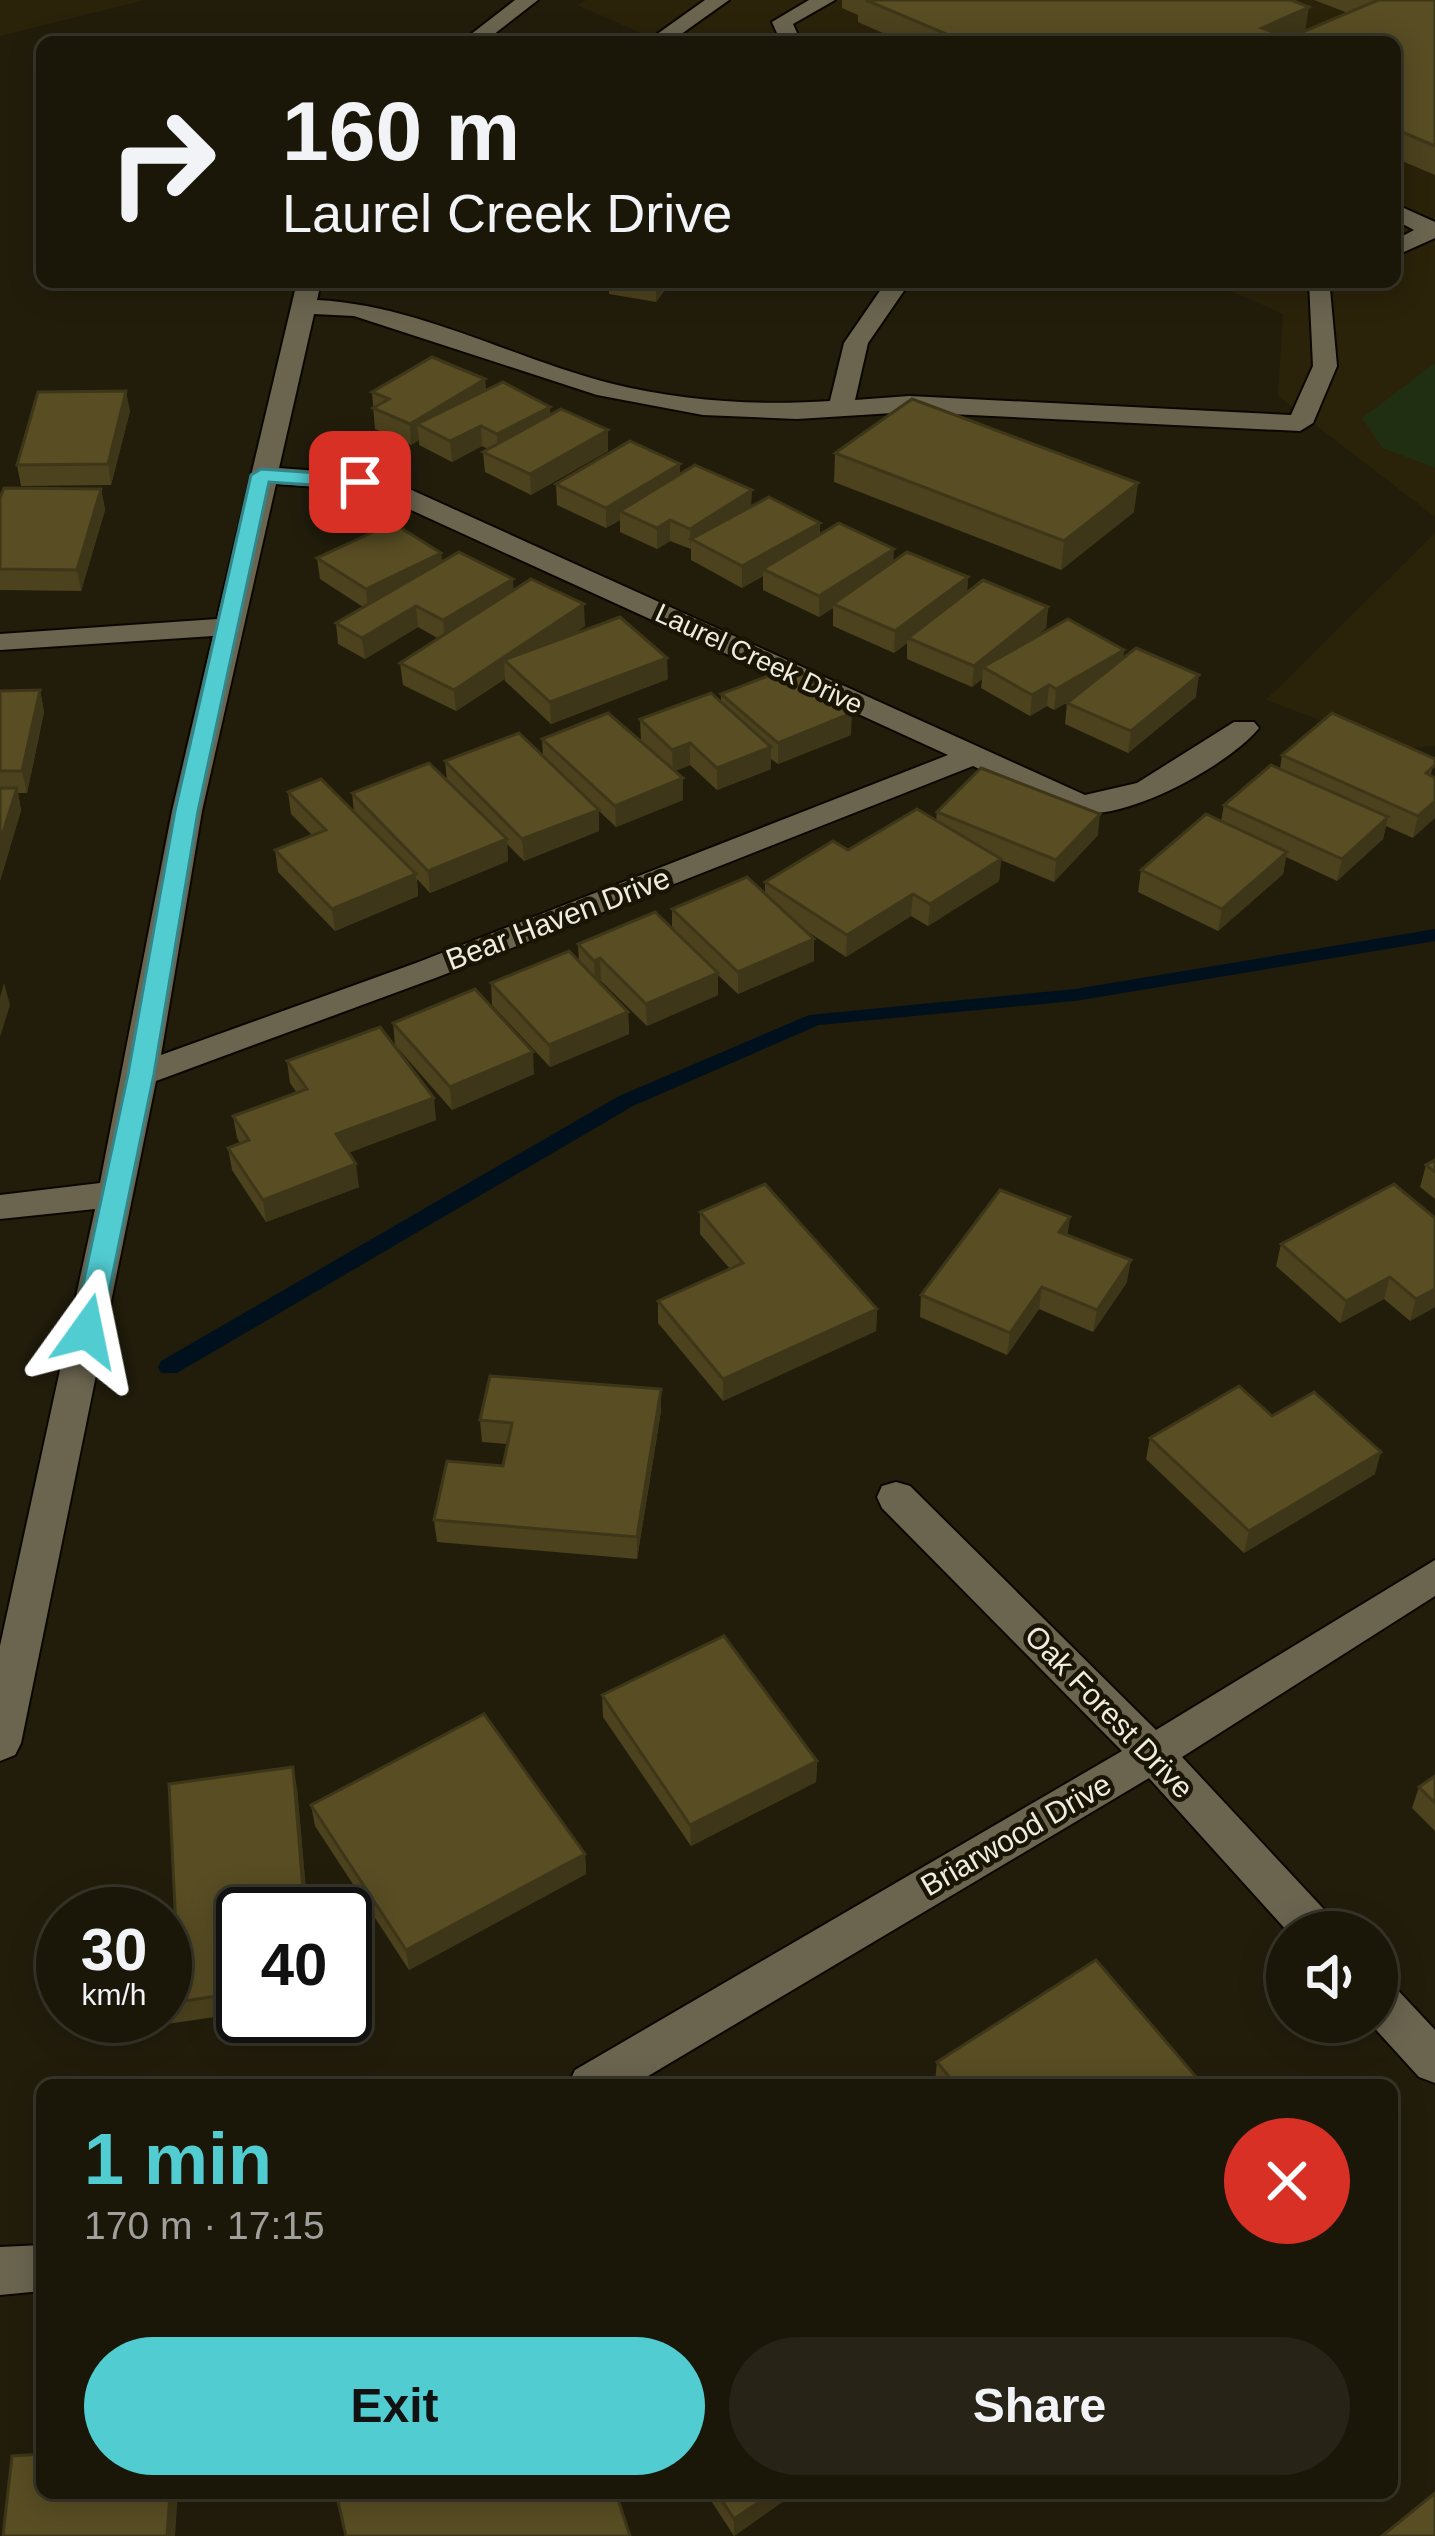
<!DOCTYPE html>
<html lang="en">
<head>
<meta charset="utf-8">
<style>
	:root { --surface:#1a1608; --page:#272316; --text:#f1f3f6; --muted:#9f9f9c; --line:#383529; --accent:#51ccd1 }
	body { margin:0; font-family:Arial,sans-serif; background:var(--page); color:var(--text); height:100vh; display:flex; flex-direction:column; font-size:45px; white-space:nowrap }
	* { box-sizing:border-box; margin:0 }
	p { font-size:39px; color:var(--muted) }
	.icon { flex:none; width:66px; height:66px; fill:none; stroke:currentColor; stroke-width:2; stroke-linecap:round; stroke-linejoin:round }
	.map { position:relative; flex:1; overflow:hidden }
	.details { position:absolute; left:36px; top:2079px; width:1362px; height:420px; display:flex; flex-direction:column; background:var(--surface); border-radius:18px; box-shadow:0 6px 30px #0003,0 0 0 3px var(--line) }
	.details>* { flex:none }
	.hud { position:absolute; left:36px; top:36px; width:1365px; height:252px; border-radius:18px; box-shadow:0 6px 30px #0003,0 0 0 3px var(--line); background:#1a1608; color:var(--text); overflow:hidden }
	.tools { position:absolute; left:1266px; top:1911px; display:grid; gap:24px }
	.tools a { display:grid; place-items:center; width:132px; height:132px; border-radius:50%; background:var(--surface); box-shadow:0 6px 30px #0003,0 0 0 3px var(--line); font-size:60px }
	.speed { position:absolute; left:36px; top:1887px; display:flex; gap:24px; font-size:60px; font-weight:700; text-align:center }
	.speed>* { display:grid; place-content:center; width:156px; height:156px; border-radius:50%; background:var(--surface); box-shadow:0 6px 30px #0003,0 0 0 3px var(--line); line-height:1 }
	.speed small { font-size:30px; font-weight:400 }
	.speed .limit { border:6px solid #111; border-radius:18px; background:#fff; color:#111 }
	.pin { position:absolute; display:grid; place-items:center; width:102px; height:102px; color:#fff; margin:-51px; border-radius:24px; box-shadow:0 6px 18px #0006 }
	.me { position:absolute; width:132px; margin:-66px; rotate:12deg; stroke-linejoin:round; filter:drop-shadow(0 0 9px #0008) }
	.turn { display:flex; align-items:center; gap:42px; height:252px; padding:0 48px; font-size:54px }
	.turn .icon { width:156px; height:156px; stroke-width:2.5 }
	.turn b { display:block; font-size:84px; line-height:102px }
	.round { display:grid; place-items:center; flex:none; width:126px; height:126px; border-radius:63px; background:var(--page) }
	.overview { display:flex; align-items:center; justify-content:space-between; height:204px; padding:0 48px }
	h1 { font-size:72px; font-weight:800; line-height:90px; color:var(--accent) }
	.cta { display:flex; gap:24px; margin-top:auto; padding:24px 48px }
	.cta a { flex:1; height:138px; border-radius:72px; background:var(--accent); color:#111; font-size:48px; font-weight:800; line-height:138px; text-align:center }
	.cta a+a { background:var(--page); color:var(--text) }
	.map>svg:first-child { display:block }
	.built { fill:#2a2209 }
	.green { fill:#202e12 }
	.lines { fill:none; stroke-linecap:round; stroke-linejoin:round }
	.stream { fill:#00111d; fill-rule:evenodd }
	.minor-casing { stroke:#0b0700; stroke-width:4 }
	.minor { fill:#6b6550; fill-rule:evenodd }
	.wall { fill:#4c421e }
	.shaded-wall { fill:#3e3618 }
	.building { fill:#584d23; stroke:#3e3618; stroke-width:3 }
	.route { fill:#51ccd1; stroke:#358588; stroke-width:3 }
	.labels { text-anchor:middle; stroke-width:9; stroke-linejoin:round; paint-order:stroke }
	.far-street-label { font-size:27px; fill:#eeebdf; stroke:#191403 }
	.street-label { font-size:30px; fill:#eeebdf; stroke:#191403 }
</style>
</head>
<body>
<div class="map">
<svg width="1435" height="2536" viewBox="0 0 1435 2536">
	<rect width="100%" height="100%" fill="#221d0b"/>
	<g class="built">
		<path d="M0 0H145L0 36Z"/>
		<path d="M586 0H1435V517L1278 396 1283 314 1210 282H1395V42H661L577 5Z"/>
		<path d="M1435 533V746L1397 749 1266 700Z"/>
	</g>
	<path class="green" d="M1435 363V468L1382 448 1362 418Z"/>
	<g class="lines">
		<path class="stream" d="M1435 929V941L1075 1001 819 1025 633 1106 177 1373H161L158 1367 161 1361 619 1096 809 1015 1075 989Z"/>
		<defs>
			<g id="minor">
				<path d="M515 0H538L484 42H461Z"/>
				<path d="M705 0H729L670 42H646Z"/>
				<path d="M809 0H835L793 24 801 42H781L772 22Z"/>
				<path d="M1395 204 1435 222V238L1395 256V240L1414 230 1395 220Z"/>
				<path d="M297 282H321L317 300C418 305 512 358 609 383 680 401 757 406 830 401L844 343 886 282H910L868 343 855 400 909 396 1291 415 1313 366 1309 282H1339L1330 289 1337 366 1313 423 1300 431 909 412 797 419 703 415 597 395 354 316 314 314 279 468 360 474 405 487 1085 795 1137 783 1234 722H1254L1259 728C1229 765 1124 823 1076 812 1041 804 1005 781 973 766L438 977 156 1081 21 1743 15 1755 0 1761V1646L95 1209 0 1219V1195L100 1183 172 811 213 636 0 650V634L217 619ZM276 484 358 490 387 499 948 755 416 963 161 1055 202 811Z"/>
				<path d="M896 1482 910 1486 1156 1730 1435 1560V1596L1182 1757 1332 1918 1338 1932H1288L1149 1778 633 2085H568L575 2070 1122 1751 882 1508 877 1497 882 1486Z"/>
				<path d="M1377 1979 1393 1985 1435 2030V2083L1419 2077 1369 2022H1377Z"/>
				<path d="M42 2245V2291L0 2295V2247Z"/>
			</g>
		</defs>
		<use href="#minor" class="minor-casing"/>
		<use href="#minor" class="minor"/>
	</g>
	<g class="wall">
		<path d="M842 0H1291L1306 31 1348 13 1314 0H1435V175L1395 158V42H903L858 22V15L842 8Z"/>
		<path d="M609 282H671L656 302 609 294Z"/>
		<path d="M485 379 486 391 550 407V415L608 430V451L531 495 485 472 483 452 488 449 482 446 452 462 419 445V440L411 445 375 429 372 392Z"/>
		<path d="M130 411 111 485 21 486 17 465Z"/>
		<path d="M835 453 1134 512 1061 570 834 482Z"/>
		<path d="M680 474 751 507 820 523V534L894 561 968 577 967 592 1048 607 1046 628 1034 638 1124 650 1123 659 1196 697 1128 753 1065 724 1067 703 1069 701 1054 710 1047 706 1030 716 981 688 982 679 972 687 907 659V643L894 653 833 626V608L819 617 763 590V576L742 588 691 560V549L670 541 657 549 620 532V520L606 528 557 505 556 484Z"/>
		<path d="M101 489 105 510 81 591 0 590V498Z"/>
		<path d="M441 553 442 562 513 579V591L585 626 572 635 668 679 551 724 505 681V679L456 711 403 685 400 663 439 639 418 627 365 659 338 644 336 623 363 607 320 579 317 558Z"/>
		<path d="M40 690 44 712 27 793H18L21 810 0 881V691Z"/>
		<path d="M721 694 851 735 778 764 771 759V769L717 790 690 765 675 771 683 778V800L616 827 599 811V831L524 861 507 844 508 861 430 893 417 879 418 896 335 931 278 872 275 850 312 835 291 814 288 792 354 812 352 793 447 781 445 761 543 756 542 739 641 741 640 719 721 702Z"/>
		<path d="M1282 755 1435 759 1413 838 1386 826 1383 839 1337 881 1286 857 1283 874 1218 931 1138 892 1141 870 1221 821 1224 805 1280 769Z"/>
		<path d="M937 812 1098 835 1054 882 1001 860 999 881 928 926 911 916 846 957 802 928 814 939V961L738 994 718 975V995L647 1026 601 981H599L628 1012 629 1034 550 1067 492 1005 491 983 579 961 578 944 672 929V909L765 894V882L936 820Z"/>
		<path d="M393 1023 534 1074 452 1110 395 1045Z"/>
		<path d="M287 1061 436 1120 348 1153 359 1187 266 1222 232 1170 228 1148 240 1143 237 1138 233 1116 297 1093 290 1083Z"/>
		<path d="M1435 1160V1199L1420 1187 1426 1165Z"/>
		<path d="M700 1212 877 1309 876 1331 723 1401 658 1323V1301L730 1269 700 1234Z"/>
		<path d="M1070 1217 1067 1235 1127 1282 1093 1332 1039 1309 1007 1355 920 1317 921 1295Z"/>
		<path d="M1435 1218V1307L1410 1321 1384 1299 1340 1323 1276 1266 1281 1244Z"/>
		<path d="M661 1389V1411L637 1559 437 1542 434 1520 503 1466 508 1444 482 1442 480 1420Z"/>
		<path d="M1272 1416 1375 1474 1244 1553 1146 1459 1150 1438Z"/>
		<path d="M602 1695 817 1761 816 1782 691 1846 603 1717Z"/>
		<path d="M1435 1776V1831L1412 1808 1419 1787Z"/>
		<path d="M297 1788 308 1914H243V2013L146 2027 143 2016H165V1931L176 1929Z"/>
		<path d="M311 1805 585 1854 586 1874 409 1970 315 1826Z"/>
		<path d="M937 2062 1203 2085H938L935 2082Z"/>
		<path d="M706 2493H795L734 2536Z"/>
	</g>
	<g class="shaded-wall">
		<path d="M1309 7 1305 33 1285 42 1262 28Z"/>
		<path d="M656 282H671L656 302Z"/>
		<path d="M485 379 487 399 417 424 419 440 411 445 410 424Z"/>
		<path d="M126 391 130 411 111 485 108 464Z"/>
		<path d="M550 407 551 427 498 454 497 434Z"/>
		<path d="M481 426 482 446 452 462 450 441Z"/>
		<path d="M608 430V451L531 495 530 474Z"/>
		<path d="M680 464V485L620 511V520L606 528V508Z"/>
		<path d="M1138 483 1134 512 1061 570 1064 541Z"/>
		<path d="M101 489 105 510 81 591 77 570Z"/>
		<path d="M752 490 751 510 691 539 690 550V529Z"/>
		<path d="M670 520V541L657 549V528Z"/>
		<path d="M820 523 819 544 763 569V576L742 588V566Z"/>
		<path d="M894 549 893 570 833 604V608L819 617V596Z"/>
		<path d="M441 553 443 574 368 611 366 589Z"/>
		<path d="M968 577 966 599 908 638 907 643 894 653 895 631Z"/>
		<path d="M513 579 514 600 445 642 443 620Z"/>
		<path d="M584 604 585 626 516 671 504 660 505 679 456 711 454 690Z"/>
		<path d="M416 606 418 627 365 659 362 638Z"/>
		<path d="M1048 607 1046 628 992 672 983 667 982 679 972 687 974 666Z"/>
		<path d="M1124 650 1121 671 1054 710 1056 689Z"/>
		<path d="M667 658 668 679 551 724 550 702Z"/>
		<path d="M1199 675 1196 697 1128 753 1131 731Z"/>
		<path d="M1049 685 1047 706 1030 716 1032 695Z"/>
		<path d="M40 690 44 712 27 793 22 771Z"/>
		<path d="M852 713 851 735 778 764V743Z"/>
		<path d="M690 743V765L673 772 672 750Z"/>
		<path d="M771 747V769L717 790V768Z"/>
		<path d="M683 778V800L616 827 615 806Z"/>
		<path d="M17 788 21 810 0 881V842Z"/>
		<path d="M1435 801V818L1413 838 1418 816Z"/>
		<path d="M599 810V831L524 861 522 839Z"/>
		<path d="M1100 814 1098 835 1054 882 1056 860Z"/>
		<path d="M1388 817 1383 839 1337 881 1342 859Z"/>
		<path d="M507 839 508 861 430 893 428 871Z"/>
		<path d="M1287 852 1283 874 1218 931 1222 909Z"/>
		<path d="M1001 859 999 881 928 926 930 904Z"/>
		<path d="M416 874 418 896 335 931 332 909Z"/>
		<path d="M913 894 911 916 846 957 847 935Z"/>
		<path d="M814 939V961L738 994V972Z"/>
		<path d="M600 958 601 981 595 983 594 961Z"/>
		<path d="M718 973V995L647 1026 646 1004Z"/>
		<path d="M4 983 10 1005 0 1037V997Z"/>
		<path d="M628 1012 629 1034 550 1067 549 1045Z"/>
		<path d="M533 1052 534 1074 452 1110 450 1087Z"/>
		<path d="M434 1098 436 1120 339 1156 336 1134Z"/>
		<path d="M356 1164 359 1187 266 1222 263 1200Z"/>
		<path d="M1070 1217 1067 1239 1059 1232Z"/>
		<path d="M1131 1260 1127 1282 1093 1332 1097 1310Z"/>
		<path d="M1390 1277 1384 1299 1340 1323 1346 1301Z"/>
		<path d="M1042 1287 1039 1309 1007 1355 1010 1333Z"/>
		<path d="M1435 1289V1307L1410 1321 1416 1299Z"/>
		<path d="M877 1309 876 1331 723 1401V1379Z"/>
		<path d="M661 1389V1411L637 1559V1537Z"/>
		<path d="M1381 1452 1375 1474 1244 1553 1249 1531Z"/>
		<path d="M817 1761 816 1782 691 1846 690 1825Z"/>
		<path d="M293 1767 297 1788 308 1914H305Z"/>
		<path d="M585 1854 586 1874 409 1970 406 1950Z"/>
		<path d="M170 2493H178L175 2536H167Z"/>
		<path d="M772 2493H795L734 2536V2519Z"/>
	</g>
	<g class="building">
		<path d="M866 0H1291L1309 7 1262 28 1289 38 1378 0H1435V146L1395 129V42H1252L1239 37 1226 42H965Z"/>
		<path d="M432 357 485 379 410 424 373 408 389 399 372 392Z"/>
		<path d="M503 382 550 407 497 434 481 426 450 441 417 424Z"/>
		<path d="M126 391 108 464 17 465 38 392Z"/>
		<path d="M912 399 1138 483 1064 541 835 453Z"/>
		<path d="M561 409 608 430 530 474 483 452Z"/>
		<path d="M630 441 680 464 606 508 556 484Z"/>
		<path d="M695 465 752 490 690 529 670 520 657 528 620 511Z"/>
		<path d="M4 488 101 489 77 570 0 569V498Z"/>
		<path d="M769 497 820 523 742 566 691 539Z"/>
		<path d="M393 523 441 553 366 589 317 558Z"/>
		<path d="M839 523 894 549 819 596 763 569Z"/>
		<path d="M459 552 513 579 443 620 416 606 362 638 336 623Z"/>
		<path d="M907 552 968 577 895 631 833 604Z"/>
		<path d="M531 579 584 604 454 690 400 663Z"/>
		<path d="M983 580 1048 607 974 666 908 638Z"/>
		<path d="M620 617 667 658 550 702 504 660Z"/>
		<path d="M1068 619 1124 650 1056 689 1049 685 1032 695 983 667Z"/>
		<path d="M1136 648 1199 675 1131 731 1067 703Z"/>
		<path d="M794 666 852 713 778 743 721 694Z"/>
		<path d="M40 690 22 771H0V691Z"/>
		<path d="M711 693 771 747 717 768 690 743 672 750 640 719Z"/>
		<path d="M608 713 683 778 615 806 542 739Z"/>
		<path d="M1332 713 1435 759V765L1426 773 1435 778V801L1418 816 1282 755Z"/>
		<path d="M519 733 599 810 522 839 445 761Z"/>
		<path d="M429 763 507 839 428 871 352 793Z"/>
		<path d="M1271 765 1388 817 1342 859 1224 805Z"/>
		<path d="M981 768 1100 814 1056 860 937 812Z"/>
		<path d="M321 779 416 874 332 909 275 850 326 830 288 792Z"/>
		<path d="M0 788H17L0 842Z"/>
		<path d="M917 809 1001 859 930 904 913 894 847 935 765 882 833 841 848 850Z"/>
		<path d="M1206 814 1287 852 1222 909 1141 870Z"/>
		<path d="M747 877 814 939 738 972 672 909Z"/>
		<path d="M655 912 718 973 646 1004 600 958 594 961 578 944Z"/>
		<path d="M569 951 628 1012 549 1045 491 983Z"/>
		<path d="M475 989 533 1052 450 1087 393 1023Z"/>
		<path d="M380 1027 434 1098 336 1134 356 1164 263 1200 228 1148 249 1140 233 1116 307 1089 287 1061Z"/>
		<path d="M1435 1160V1172L1426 1165Z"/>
		<path d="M765 1184 877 1309 723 1379 658 1301 743 1263 700 1212Z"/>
		<path d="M1394 1184 1435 1218V1289L1416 1299 1390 1277 1346 1301 1281 1244Z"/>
		<path d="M1000 1190 1070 1217 1059 1232 1131 1260 1097 1310 1042 1287 1010 1333 921 1295Z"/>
		<path d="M490 1376 661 1389 637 1537 434 1520 447 1461 503 1466 512 1423 480 1420Z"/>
		<path d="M1239 1386 1272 1416 1314 1392 1381 1452 1249 1531 1150 1438Z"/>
		<path d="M724 1636 817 1761 690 1825 602 1695Z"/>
		<path d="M484 1714 585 1854 406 1950 311 1805Z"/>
		<path d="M293 1767 305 1914H243V1992L165 2004V1931L176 1929 169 1784Z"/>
		<path d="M1435 1776V1803L1419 1787Z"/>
		<path d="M1096 1960 1203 2085H956L937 2062Z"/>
		<path d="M42 2454V2493H170L167 2536H3L12 2456Z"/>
		<path d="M336 2493H616L630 2536H346Z"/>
		<path d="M717 2493H772L734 2519Z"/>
		<path d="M1435 2493V2536H1382Z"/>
	</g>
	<path class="route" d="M261 469 360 476 370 482 360 488 269 482 198 811 154 1074 101 1331 87 1341 73 1331 128 1074 175 811 251 475Z"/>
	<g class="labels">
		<g class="far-street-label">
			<text transform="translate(759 659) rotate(25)" y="9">Laurel Creek Drive</text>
		</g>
		<g class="street-label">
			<text transform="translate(558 919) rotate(-21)" y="10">Bear Haven Drive</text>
			<text transform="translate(1109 1712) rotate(46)" y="10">Oak Forest Drive</text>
			<text transform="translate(1016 1835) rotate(-30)" y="10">Briarwood Drive</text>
		</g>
	</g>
</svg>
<div class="tools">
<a><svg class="icon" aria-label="sound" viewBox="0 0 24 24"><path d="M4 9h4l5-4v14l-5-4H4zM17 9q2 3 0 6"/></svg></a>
</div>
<div class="speed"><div>30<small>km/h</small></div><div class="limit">40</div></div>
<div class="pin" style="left:360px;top:482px;background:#d93025"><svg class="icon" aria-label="arrive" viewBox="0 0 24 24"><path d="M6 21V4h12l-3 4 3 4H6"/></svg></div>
<svg class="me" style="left:87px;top:1331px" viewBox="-20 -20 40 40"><path d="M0-17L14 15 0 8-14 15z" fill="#51ccd1" stroke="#fff" stroke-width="4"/></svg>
<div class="hud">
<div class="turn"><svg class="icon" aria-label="right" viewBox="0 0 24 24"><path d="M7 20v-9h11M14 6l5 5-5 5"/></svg><div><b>160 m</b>Laurel Creek Drive</div></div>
</div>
<section class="details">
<div class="overview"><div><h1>1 min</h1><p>170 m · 17:15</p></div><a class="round" style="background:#d93025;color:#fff"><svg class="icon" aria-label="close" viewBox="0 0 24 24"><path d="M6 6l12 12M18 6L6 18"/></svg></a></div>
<div class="cta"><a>Exit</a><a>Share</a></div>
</section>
</div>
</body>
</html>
